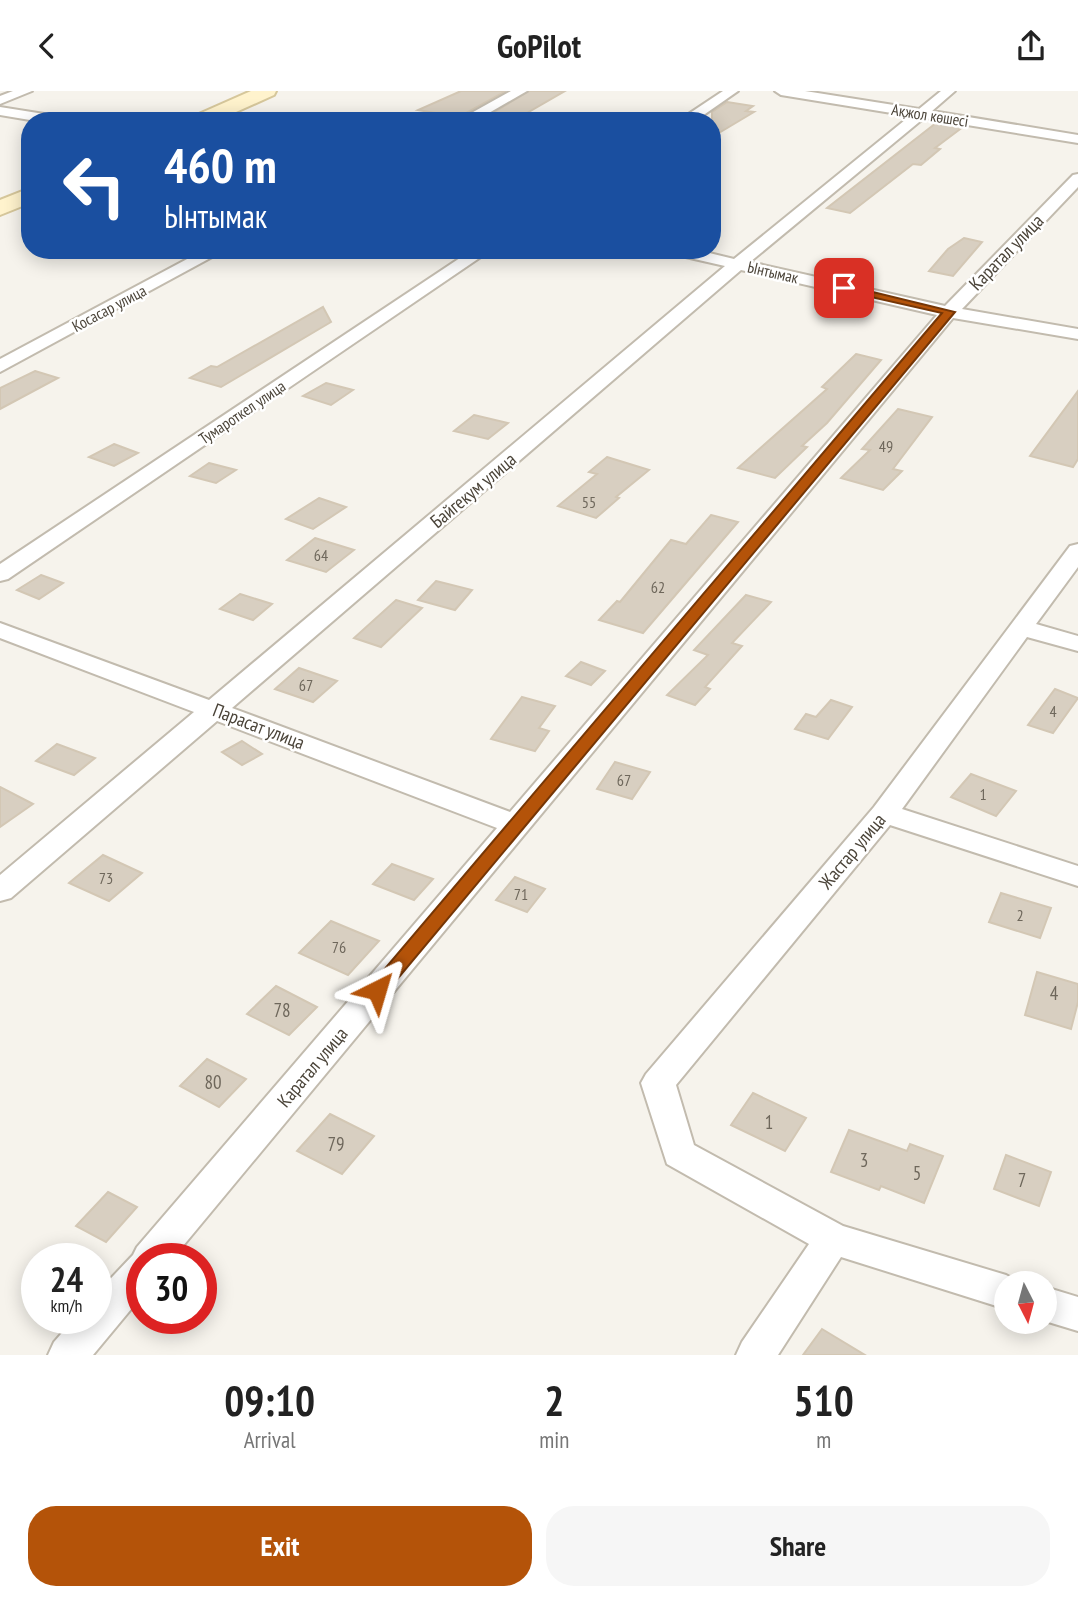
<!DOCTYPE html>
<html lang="en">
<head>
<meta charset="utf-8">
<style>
	:root { --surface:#fff; --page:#f6f6f6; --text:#222; --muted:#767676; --accent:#b45309 }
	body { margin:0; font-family:"PT Sans Narrow",sans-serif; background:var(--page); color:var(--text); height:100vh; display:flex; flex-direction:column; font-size:26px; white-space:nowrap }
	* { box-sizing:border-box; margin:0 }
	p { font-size:23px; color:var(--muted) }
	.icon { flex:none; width:38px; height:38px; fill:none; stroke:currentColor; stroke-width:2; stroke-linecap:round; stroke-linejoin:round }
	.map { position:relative; height:1264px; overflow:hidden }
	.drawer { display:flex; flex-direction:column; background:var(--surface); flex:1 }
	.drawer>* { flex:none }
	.guide { position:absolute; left:21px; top:21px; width:700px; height:147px; border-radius:28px; box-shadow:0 4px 18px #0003; background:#1a4fa0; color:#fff; overflow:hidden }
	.needle { width:46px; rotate:174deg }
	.tools { position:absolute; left:994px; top:1180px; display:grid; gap:14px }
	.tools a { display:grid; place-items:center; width:63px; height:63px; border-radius:50%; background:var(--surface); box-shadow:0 4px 18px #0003; font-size:35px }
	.speed { position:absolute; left:21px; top:1152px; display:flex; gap:14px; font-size:35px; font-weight:700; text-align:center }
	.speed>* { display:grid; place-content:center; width:91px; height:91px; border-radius:50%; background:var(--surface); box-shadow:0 4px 18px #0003; line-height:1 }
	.speed small { font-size:18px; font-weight:400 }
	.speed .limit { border:10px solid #d22; background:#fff; color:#111 }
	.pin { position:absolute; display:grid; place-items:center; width:60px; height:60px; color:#fff; margin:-30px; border-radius:14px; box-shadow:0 4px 10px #0006 }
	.me { position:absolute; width:77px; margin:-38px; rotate:40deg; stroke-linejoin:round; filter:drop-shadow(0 0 5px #0008) }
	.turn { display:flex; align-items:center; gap:24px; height:147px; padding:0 28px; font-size:32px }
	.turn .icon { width:91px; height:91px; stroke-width:2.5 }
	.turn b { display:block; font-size:49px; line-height:60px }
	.eta { display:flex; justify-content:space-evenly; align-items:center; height:119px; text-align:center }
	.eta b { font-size:42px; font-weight:600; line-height:49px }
	.button { display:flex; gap:14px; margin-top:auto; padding:14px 28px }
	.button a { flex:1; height:80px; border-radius:28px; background:var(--accent); color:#fff; font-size:28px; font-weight:600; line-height:80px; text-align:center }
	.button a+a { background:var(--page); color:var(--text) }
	header { display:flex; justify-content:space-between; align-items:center; height:91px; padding:0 28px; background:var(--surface); font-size:32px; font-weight:600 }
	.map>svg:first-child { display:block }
	.building { fill:#d8cfc1; stroke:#d3c7b4; stroke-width:2 }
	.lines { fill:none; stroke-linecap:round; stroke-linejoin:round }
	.street-casing { stroke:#c2bbae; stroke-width:4 }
	.secondary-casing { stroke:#d6c79b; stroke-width:4 }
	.street { fill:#fff; fill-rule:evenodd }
	.secondary { fill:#fff3cd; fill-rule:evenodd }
	.route { fill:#b45309; stroke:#753606; stroke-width:2 }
	.labels { text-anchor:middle; stroke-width:5; stroke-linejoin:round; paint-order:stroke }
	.far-street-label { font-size:16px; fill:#4b4439; stroke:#fff }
	.number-label { font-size:16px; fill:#6e675b }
	.street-label { font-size:19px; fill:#4b4439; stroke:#fff }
	.near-number-label { font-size:19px; fill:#6e675b }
</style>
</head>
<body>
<header><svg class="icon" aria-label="back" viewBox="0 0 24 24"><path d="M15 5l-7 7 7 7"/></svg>GoPilot<svg class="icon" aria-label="share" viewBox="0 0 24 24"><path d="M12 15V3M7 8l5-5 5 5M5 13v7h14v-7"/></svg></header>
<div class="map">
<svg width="1078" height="1264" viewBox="0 0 1078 1264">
	<rect width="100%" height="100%" fill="#f6f3ec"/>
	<g class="building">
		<path d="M461 0H506L459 26 418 19Z"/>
		<path d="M529 0H565L513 30 481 29Z"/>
		<path d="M727 11 753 15 746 20 754 21 712 46V21Z"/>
		<path d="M936 32 963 36 935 57 940 58 921 74 913 73 850 122 827 117Z"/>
		<path d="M964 147 982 151 953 185 929 180 948 158Z"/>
		<path d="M323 216 331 231 221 296 190 287 211 275 217 276Z"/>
		<path d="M856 263 881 269 827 332 802 355 807 356 775 387 738 377 827 298 822 296Z"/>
		<path d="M35 280 58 287 0 318V297Z"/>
		<path d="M326 292 353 299 331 314 303 305Z"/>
		<path d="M1078 300V368L1073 376 1030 365Z"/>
		<path d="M898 318 932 326 893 378 902 380 883 399 841 387 870 359 862 358Z"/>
		<path d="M474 324 508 332 488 348 454 340Z"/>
		<path d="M114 353 138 362 114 375 89 366Z"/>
		<path d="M607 366 649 379 616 406 619 407 596 427 558 415 597 383 589 381Z"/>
		<path d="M209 372 236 379 216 392 190 385Z"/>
		<path d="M319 407 346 416 313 438 286 428Z"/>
		<path d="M711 424 738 431 643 542 599 529 617 510 620 511 671 449 686 453Z"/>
		<path d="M315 447 354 459 326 481 287 469Z"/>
		<path d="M41 484 63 492 39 508 17 499Z"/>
		<path d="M436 490 472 499 455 519 418 509Z"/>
		<path d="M240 503 272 513 253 529 220 518Z"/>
		<path d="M746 504 771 511 732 552 742 555 705 596 710 598 695 614 667 604 708 564 694 559Z"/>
		<path d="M396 509 422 517 381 556 354 547Z"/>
		<path d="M581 571 605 580 591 594 566 585Z"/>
		<path d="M299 577 337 590 313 611 275 598Z"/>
		<path d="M1055 598 1078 607 1053 642 1028 634Z"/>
		<path d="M522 606 555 615 539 637 549 640 535 660 491 648Z"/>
		<path d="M831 609 852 616 828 648 795 638 806 623 816 626Z"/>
		<path d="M242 650 262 663 242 674 222 661Z"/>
		<path d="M57 653 95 667 74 684 36 670Z"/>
		<path d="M615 671 650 681 632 708 597 698Z"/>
		<path d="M971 683 1016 700 996 725 951 706Z"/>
		<path d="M0 696 33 713 0 736Z"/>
		<path d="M103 764 142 782 109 810 69 792Z"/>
		<path d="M392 773 433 788 414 809 373 793Z"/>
		<path d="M515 786 545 798 527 821 496 809Z"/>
		<path d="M1001 802 1051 817 1040 847 989 831Z"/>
		<path d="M331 830 379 850 348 884 299 862Z"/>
		<path d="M1037 881 1078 893V911L1071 938 1025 924Z"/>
		<path d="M276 895 317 916 289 944 247 923Z"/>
		<path d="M207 968 246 988 219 1016 180 995Z"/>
		<path d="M753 1002 806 1027 785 1060 731 1034Z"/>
		<path d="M330 1023 374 1045 342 1083 297 1060Z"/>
		<path d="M849 1039 907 1060 910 1053 943 1065 924 1112 881 1095 879 1099 831 1081Z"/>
		<path d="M1006 1064 1051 1081 1039 1115 994 1098Z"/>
		<path d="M108 1101 137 1116 106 1151 76 1135Z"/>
		<path d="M822 1238 865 1264H803Z"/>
	</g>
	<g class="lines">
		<defs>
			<g id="street">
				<path d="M13 0H32L0 13V5Z"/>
				<path d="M511 0H527L475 30H457Z"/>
				<path d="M723 0H738L695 30H678Z"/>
				<path d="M775 0H805L919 18 941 0H955L932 20 1078 44V52L924 27 750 171 945 215 1073 84 1078 83V96L962 218 1078 238V248L953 227 173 1167H142V1205L93 1264H48L54 1251 75 1227H96V1203L133 1164 137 1156 497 737 217 630 11 807 0 810V784L194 621 0 547V532L209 609 725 175 668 162 666 159H697L734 168 910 25 781 4ZM741 179 937 224 510 721 232 617Z"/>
				<path d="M0 16 63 26 70 30H36L0 24Z"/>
				<path d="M204 159H225L0 281V268Z"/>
				<path d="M472 159H491L8 488 0 490V473Z"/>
				<path d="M1078 453V476L1036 533 1078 545V560L1027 546 902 718 1078 775V795L890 734 676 994 694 1054 843 1135 1006 1184 1021 1192H1006V1218L841 1166 778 1264H736L742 1251 809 1153 667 1073 641 992 646 983 874 716 1070 455Z"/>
				<path d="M1045 1196 1078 1206V1240L1045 1230Z"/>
			</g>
			<g id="secondary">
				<path d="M251 0H276L274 4 216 30H189L192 26Z"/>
				<path d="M30 97V112L0 124V109Z"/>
			</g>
		</defs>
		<use href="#street" class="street-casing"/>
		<use href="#secondary" class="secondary-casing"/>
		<use href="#street" class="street"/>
		<use href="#secondary" class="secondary"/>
	</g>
	<path class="route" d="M844 194 955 221 384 904H371L368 899 371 894 942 222 840 199V195Z"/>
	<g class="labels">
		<g class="far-street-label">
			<text transform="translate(930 24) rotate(9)" y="6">Ақжол көшесі</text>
			<text transform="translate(773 181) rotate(13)" y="6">Ынтымак</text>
			<text transform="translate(109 217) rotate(-28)" y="6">Косасар улица</text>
			<text transform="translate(242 321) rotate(-34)" y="6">Тумароткел улица</text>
		</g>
		<g class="number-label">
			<text x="886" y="361">49</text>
			<text x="589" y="417">55</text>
			<text x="321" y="470">64</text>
			<text x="658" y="502">62</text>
			<text x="306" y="600">67</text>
			<text x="1053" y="626">4</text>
			<text x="624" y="695">67</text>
			<text x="983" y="709">1</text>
			<text x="106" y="793">73</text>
			<text x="521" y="809">71</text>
			<text x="1020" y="830">2</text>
			<text x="339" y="862">76</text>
		</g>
		<g class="street-label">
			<text transform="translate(1006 161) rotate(-46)" y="7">Каратал улица</text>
			<text transform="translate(473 399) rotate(-40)" y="7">Байгекум улица</text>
			<text transform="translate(259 635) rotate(21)" y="7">Парасат улица</text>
			<text transform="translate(852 760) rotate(-50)" y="7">Жастар улица</text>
			<text transform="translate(312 976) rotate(-50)" y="7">Каратал улица</text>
		</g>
		<g class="near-number-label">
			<text x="1054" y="909">4</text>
			<text x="282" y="926">78</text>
			<text x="213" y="998">80</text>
			<text x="769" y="1038">1</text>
			<text x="336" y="1060">79</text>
			<text x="864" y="1076">3</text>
			<text x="917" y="1089">5</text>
			<text x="1022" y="1096">7</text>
		</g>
	</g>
</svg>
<div class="tools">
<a><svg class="needle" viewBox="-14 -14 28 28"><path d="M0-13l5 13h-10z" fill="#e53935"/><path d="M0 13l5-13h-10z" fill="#767676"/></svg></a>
</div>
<div class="speed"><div>24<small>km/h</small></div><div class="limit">30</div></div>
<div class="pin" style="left:844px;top:197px;background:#d93025"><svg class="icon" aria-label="arrive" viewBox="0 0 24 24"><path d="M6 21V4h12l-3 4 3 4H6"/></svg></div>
<svg class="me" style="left:377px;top:899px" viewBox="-20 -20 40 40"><path d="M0-17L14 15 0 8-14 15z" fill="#b45309" stroke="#fff" stroke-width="4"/></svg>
<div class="guide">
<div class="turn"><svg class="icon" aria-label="left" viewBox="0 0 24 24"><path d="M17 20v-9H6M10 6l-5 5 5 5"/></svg><div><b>460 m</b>Ынтымак</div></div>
</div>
</div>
<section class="drawer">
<div class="eta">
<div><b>09:10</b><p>Arrival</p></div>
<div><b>2</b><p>min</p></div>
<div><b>510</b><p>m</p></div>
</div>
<div class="button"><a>Exit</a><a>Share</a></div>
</section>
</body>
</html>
